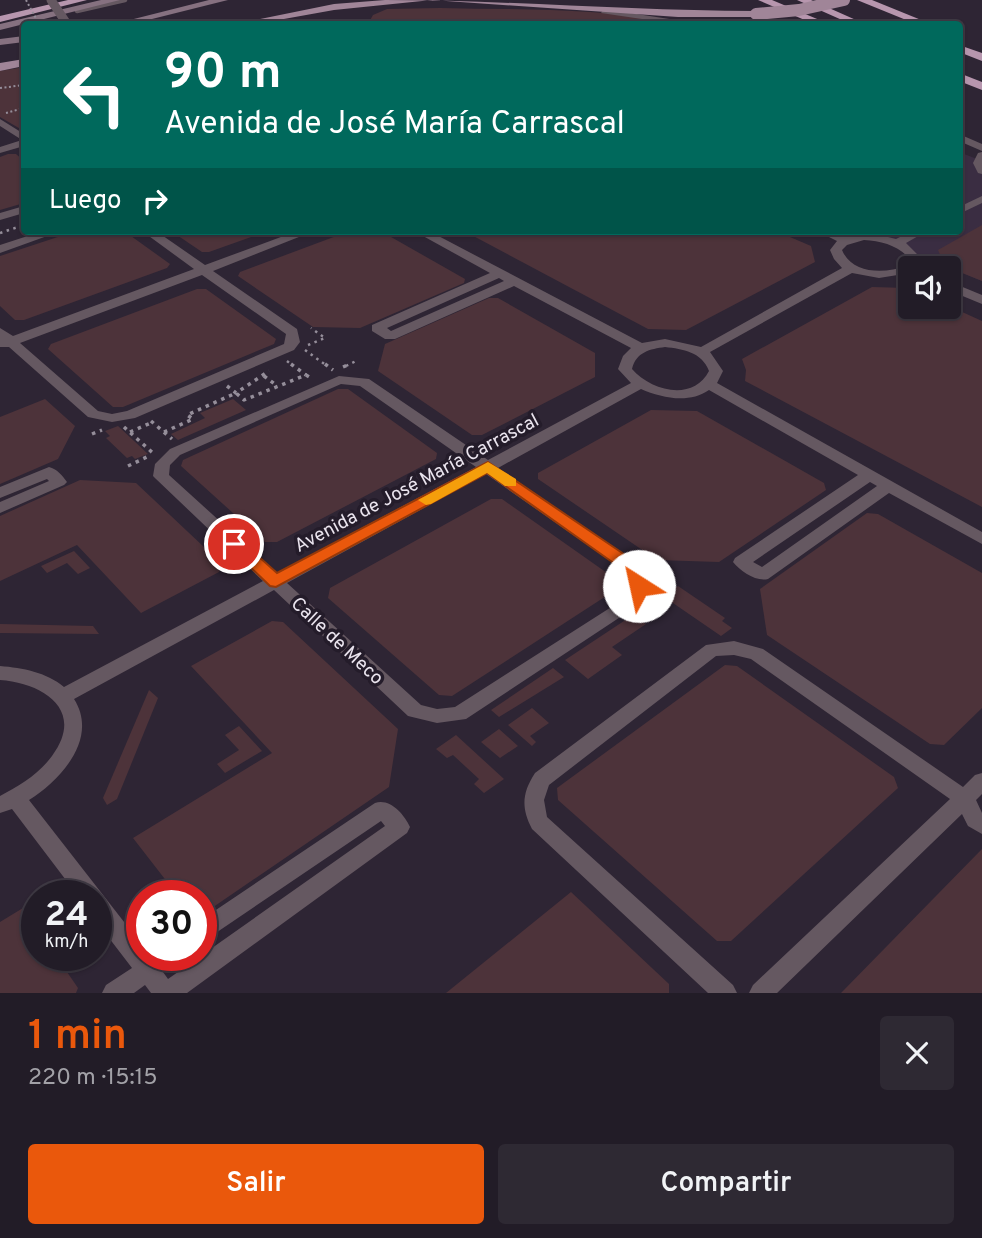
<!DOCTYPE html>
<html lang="es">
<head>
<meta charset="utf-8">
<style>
	:root { --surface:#221c27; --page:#2e2933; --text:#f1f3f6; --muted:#a2a1a7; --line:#3f3a44; --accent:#ea580c }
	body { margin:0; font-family:Overpass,sans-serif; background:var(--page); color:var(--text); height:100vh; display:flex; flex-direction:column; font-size:26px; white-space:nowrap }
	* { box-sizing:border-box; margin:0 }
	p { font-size:23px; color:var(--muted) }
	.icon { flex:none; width:38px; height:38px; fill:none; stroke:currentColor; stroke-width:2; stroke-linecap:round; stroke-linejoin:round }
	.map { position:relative; height:993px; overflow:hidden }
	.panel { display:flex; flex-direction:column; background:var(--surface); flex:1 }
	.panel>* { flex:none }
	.hud { position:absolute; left:21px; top:21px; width:942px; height:214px; border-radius:7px; box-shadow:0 2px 5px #0004,0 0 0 2px var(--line); background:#00695c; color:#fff; overflow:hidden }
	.fabs { position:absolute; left:898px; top:256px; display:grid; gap:14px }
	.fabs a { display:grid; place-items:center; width:63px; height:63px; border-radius:7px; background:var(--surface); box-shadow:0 2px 5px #0004,0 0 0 2px var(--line); font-size:35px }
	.speed { position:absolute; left:21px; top:880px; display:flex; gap:14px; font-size:35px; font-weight:700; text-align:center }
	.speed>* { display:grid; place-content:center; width:91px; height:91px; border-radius:50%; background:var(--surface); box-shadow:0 2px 5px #0004,0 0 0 2px var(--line); line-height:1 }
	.speed small { font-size:18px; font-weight:400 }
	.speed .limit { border:10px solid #d22; background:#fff; color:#111 }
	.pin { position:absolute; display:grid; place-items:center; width:60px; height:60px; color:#fff; margin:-30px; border:4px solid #fff; border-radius:50%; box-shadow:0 2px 7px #0007 }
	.me { position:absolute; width:77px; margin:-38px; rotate:325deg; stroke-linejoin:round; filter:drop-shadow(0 0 5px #0008) }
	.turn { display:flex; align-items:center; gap:24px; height:147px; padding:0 28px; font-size:32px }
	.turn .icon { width:91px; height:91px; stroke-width:2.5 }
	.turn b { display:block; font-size:49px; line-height:60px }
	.then { display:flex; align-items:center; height:66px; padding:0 28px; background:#0003; gap:14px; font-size:26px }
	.round { display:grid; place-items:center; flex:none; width:74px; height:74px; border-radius:7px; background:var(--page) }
	.overview { display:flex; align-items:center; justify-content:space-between; height:119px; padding:0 28px }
	h1 { font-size:42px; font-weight:600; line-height:52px; color:var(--accent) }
	.cta { display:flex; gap:14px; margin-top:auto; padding:14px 28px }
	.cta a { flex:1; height:80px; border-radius:7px; background:var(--accent); color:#fff; font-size:28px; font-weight:600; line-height:80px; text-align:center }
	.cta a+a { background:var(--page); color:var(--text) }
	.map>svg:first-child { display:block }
	.built { fill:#3a2d42 }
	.green { fill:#4d333a }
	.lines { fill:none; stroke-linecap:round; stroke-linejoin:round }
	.path-far2 { stroke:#958e9a; stroke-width:2; stroke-dasharray:2 2.5; stroke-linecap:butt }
	.path-far1 { stroke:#958e9a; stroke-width:2.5; stroke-dasharray:2.5 4.5; stroke-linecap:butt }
	.path { stroke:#958e9a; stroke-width:3.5; stroke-dasharray:3.5 5; stroke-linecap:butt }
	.lane { stroke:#655861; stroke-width:4.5 }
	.street { fill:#655861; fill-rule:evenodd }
	.secondary { fill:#867180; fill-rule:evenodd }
	.primary { fill:#a08598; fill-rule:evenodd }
	.highway { fill:#b796ae; fill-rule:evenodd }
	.path-bridge { stroke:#958e9a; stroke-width:2; stroke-dasharray:2 2.5; stroke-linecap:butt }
	.street-bridge { stroke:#655861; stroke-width:9 }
	.primary-bridge { stroke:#a08598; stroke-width:12 }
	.route { fill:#ea580c; stroke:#983908; stroke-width:2 }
	.slow { fill:#f59e0b }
	.labels { text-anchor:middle; stroke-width:7; stroke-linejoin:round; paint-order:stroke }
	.street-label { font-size:19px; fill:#eae4ee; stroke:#241c2a }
</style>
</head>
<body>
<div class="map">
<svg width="982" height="993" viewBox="0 0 982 993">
	<rect width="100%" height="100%" fill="#2e2534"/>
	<path class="built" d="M959 152 982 161V281L861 231H959Z"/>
	<g class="green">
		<path d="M440 8C519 10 601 7 680 24H368L373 15 387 9Z"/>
		<path d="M24 67V131L0 117V71Z"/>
		<path d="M8 154H16L24 161V203L0 210V157Z"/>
		<path d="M982 225V281L945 266 938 250Z"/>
		<path d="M76 231H124L170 264 167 268 24 320H15L0 306V256Z"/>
		<path d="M171 231H268L209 252H202Z"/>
		<path d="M464 231H776L811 246 815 262 686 330 648 329Z"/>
		<path d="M347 232 384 233 465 279 464 283 360 328 313 327 238 276 240 272Z"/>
		<path d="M872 287 907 288 910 306H949L982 321V507L745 381 746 370 742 359Z"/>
		<path d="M197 289H206L276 339 274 344 123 407H113L48 349 51 344Z"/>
		<path d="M489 298H498L595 353V377L482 435H472L378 371 385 344Z"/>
		<path d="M338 389H348L437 453 436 459 277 542H265L181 466 183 460Z"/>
		<path d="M45 399 75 426 58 459 0 484V417Z"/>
		<path d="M233 399 246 410 178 440 171 434 205 418 200 413Z"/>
		<path d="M651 410 697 411 824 483 826 490 719 562 657 560 538 479V473Z"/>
		<path d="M118 426 148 454 135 459 132 456 127 458 106 438 110 436 105 431Z"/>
		<path d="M80 480 136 483 222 564 219 572 141 613 77 545 0 581V516Z"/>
		<path d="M491 499H502L617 580V589L452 696 439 695 328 598 330 588Z"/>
		<path d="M867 513 878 514 982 573V708L944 745 930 744 767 635 760 589Z"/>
		<path d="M74 551 90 568 78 574 67 563 47 573 41 566Z"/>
		<path d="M665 582 674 589 678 586 725 618 722 621 732 628 721 636 654 590Z"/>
		<path d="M633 615 646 624 612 647 622 655 588 679 565 660Z"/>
		<path d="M272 621 283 622 398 729 389 787 206 912H201V896H178L133 838 272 753 191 666Z"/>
		<path d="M0 624 93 626 99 634 0 633Z"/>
		<path d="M725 665 737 666 894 777 898 788 731 941H717L558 800 557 788Z"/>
		<path d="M553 668 564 677 499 717 491 710Z"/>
		<path d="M149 690 158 698 117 799 107 805 103 798Z"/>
		<path d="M532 708 549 723 530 736 536 742 532 746 508 725Z"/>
		<path d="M239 726 262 751 225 773 217 764 239 750 225 735Z"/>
		<path d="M499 729 518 746 500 758 481 742Z"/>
		<path d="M456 735 504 779 484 793 474 784 479 779 453 755 447 758 436 749Z"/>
		<path d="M982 849V993H841Z"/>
		<path d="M571 892 669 984V993H446Z"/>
		<path d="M23 908 37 927V956H56L78 988 76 993H0V922Z"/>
	</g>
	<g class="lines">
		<g class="path-far2">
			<path d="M0 88 24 85"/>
			<path d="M6 113 24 108"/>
		</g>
		<g class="path-far1">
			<path d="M0 233 24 225"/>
			<path d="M308 345 325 338 311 328"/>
			<path d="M305 350 327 366"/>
			<path d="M287 361 293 366"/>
			<path d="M346 366 358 360"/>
		</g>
		<g class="path">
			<path d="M291 364 306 375"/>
			<path d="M325 364 333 370"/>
			<path d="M343 367 350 364"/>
			<path d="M264 376 276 385"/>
			<path d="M227 386 236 393 269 371"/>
			<path d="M151 421 172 439"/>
			<path d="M124 427 154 454"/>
			<path d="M130 432 153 422"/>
			<path d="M164 432 193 419 187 415 236 393 244 400 306 375 313 379"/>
			<path d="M92 434 102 430"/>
			<path d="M128 466 151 455"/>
		</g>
		<path class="lane" d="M77 11 125 0"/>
		<g class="street">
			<path d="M604 9 689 22 693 24H676L601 13Z"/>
			<path d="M262 22H308L312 24H258Z"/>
			<path d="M0 119 24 134V146L0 153V147L22 140 0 126Z"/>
			<path d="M959 134 982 144V151L959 141Z"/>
			<path d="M982 152V174L978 173 973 163 978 153Z"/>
			<path d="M982 196V203L959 214V207Z"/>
			<path d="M24 206V213L0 220V213Z"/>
			<path d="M43 231H61L0 253V245Z"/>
			<path d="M142 231H156L205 265 297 231H314L213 271 297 329 300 342 294 350 135 418 112 422 88 417 9 347H0V328L13 336 194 269ZM202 275 286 334 284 344 127 411 112 414 98 411 20 343Z"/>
			<path d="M414 231H429L642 343 665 339 701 347 842 268 834 259 830 250 837 241 817 231H833L846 237 876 234 896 239 912 231H927L906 243 921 258 917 268H910V273L879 278 852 273 710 352 723 371 717 383 982 532V544L889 493 768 579C756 582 740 571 733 562L735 558 858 475 709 390C689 404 662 398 641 389L498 468 643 567C650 580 647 592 640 604L466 719 437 723 408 716 274 590 74 699C99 738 61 780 29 800L142 945V956H179L176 963 163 972 168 979 385 826 381 821 201 943V920L375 803C390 798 404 814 410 827L407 833 187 993H151L145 985 134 993H102L106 985 132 968 96 921V896H78L12 809 0 813V796C19 786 39 774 52 756 86 710 43 683 0 680V666C23 668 46 672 64 687L263 581 156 479 153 476 155 464 170 449 339 376 369 379 488 460 631 383 618 369 623 356 631 348 514 286 395 339H385L372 331V325L490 273ZM864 240C881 241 897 245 909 258L906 266C884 274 852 274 842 250L847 245ZM499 278 504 281 391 331 387 328ZM665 347C683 349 702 352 709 371 693 402 651 391 632 369 636 352 650 349 665 347ZM341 384 360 386 476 467 277 573 169 475 170 465 180 455ZM486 474 629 574 630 586 627 597 455 707 437 709 421 705 287 583ZM870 482 877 486 762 567 753 562Z"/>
			<path d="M948 281 982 295V304L948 290Z"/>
			<path d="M49 467C57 469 62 475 67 482L64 485 0 513V502L49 481 47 479 0 498V487Z"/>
			<path d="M734 641 763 649 963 787 975 775 982 773V794L976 800 982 813V834L968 826 962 814 777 993H749L753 985 950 799 751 659 734 655 716 656 549 785 544 800 547 817 733 985 737 993H708L532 829C521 808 522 793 535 773L706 645Z"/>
		</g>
		<g class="secondary">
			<path d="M101 0H120L0 30V24Z"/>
			<path d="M209 0H228L132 24H114Z"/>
			<path d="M24 36V42L0 45V39Z"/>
		</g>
		<g class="primary">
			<path d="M385 0C509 0 632 11 756 11L761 14 756 17H678L432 0 334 10 256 24H235L334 4Z"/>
			<path d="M24 59V66L0 71V63Z"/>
		</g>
		<g class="highway">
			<path d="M68 0H87L0 22V16Z"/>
			<path d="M758 0H772L829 24H814Z"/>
			<path d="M797 0H811L865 24H851Z"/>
			<path d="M857 0H872L931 24H916Z"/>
			<path d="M959 45 982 53V61L959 52Z"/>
			<path d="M959 73 982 82V90L959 81Z"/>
		</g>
		<path class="path-bridge" d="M26 0 39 24"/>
		<path class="street-bridge" d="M51 0 67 24"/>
		<path class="primary-bridge" d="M756 14 799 10 844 0"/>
	</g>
	<path class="route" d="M488 462 643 567 648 586 646 590H633L629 574 487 473 276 587 270 586 226 544 229 540H240L277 573Z"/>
	<path class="slow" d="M488 462 516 479V486H505L487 473 431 504 426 505 418 500Z"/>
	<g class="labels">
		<g class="street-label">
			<text transform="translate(416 482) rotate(-28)" y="7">Avenida de José María Carrascal</text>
			<text transform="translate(338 640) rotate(43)" y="7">Calle de Meco</text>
		</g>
	</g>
</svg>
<div class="fabs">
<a><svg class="icon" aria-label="sound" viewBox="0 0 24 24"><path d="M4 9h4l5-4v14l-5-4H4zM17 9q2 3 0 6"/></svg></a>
</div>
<div class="speed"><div>24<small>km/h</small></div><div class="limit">30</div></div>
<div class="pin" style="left:234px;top:544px;background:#d93025"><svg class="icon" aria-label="arrive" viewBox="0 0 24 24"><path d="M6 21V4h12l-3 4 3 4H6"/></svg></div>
<svg class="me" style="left:639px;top:586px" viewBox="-20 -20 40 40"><circle r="19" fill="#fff"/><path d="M0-13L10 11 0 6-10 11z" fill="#ea580c"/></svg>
<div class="hud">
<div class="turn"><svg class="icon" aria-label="left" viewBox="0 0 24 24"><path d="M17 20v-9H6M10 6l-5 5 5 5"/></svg><div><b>90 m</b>Avenida de José María Carrascal</div></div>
<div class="then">Luego<svg class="icon" aria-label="right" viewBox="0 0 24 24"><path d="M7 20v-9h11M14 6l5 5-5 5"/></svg></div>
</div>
</div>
<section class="panel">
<div class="overview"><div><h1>1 min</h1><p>220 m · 15:15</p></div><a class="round"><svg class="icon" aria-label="close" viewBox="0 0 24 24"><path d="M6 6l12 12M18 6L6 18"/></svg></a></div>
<div class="cta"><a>Salir</a><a>Compartir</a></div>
</section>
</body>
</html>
